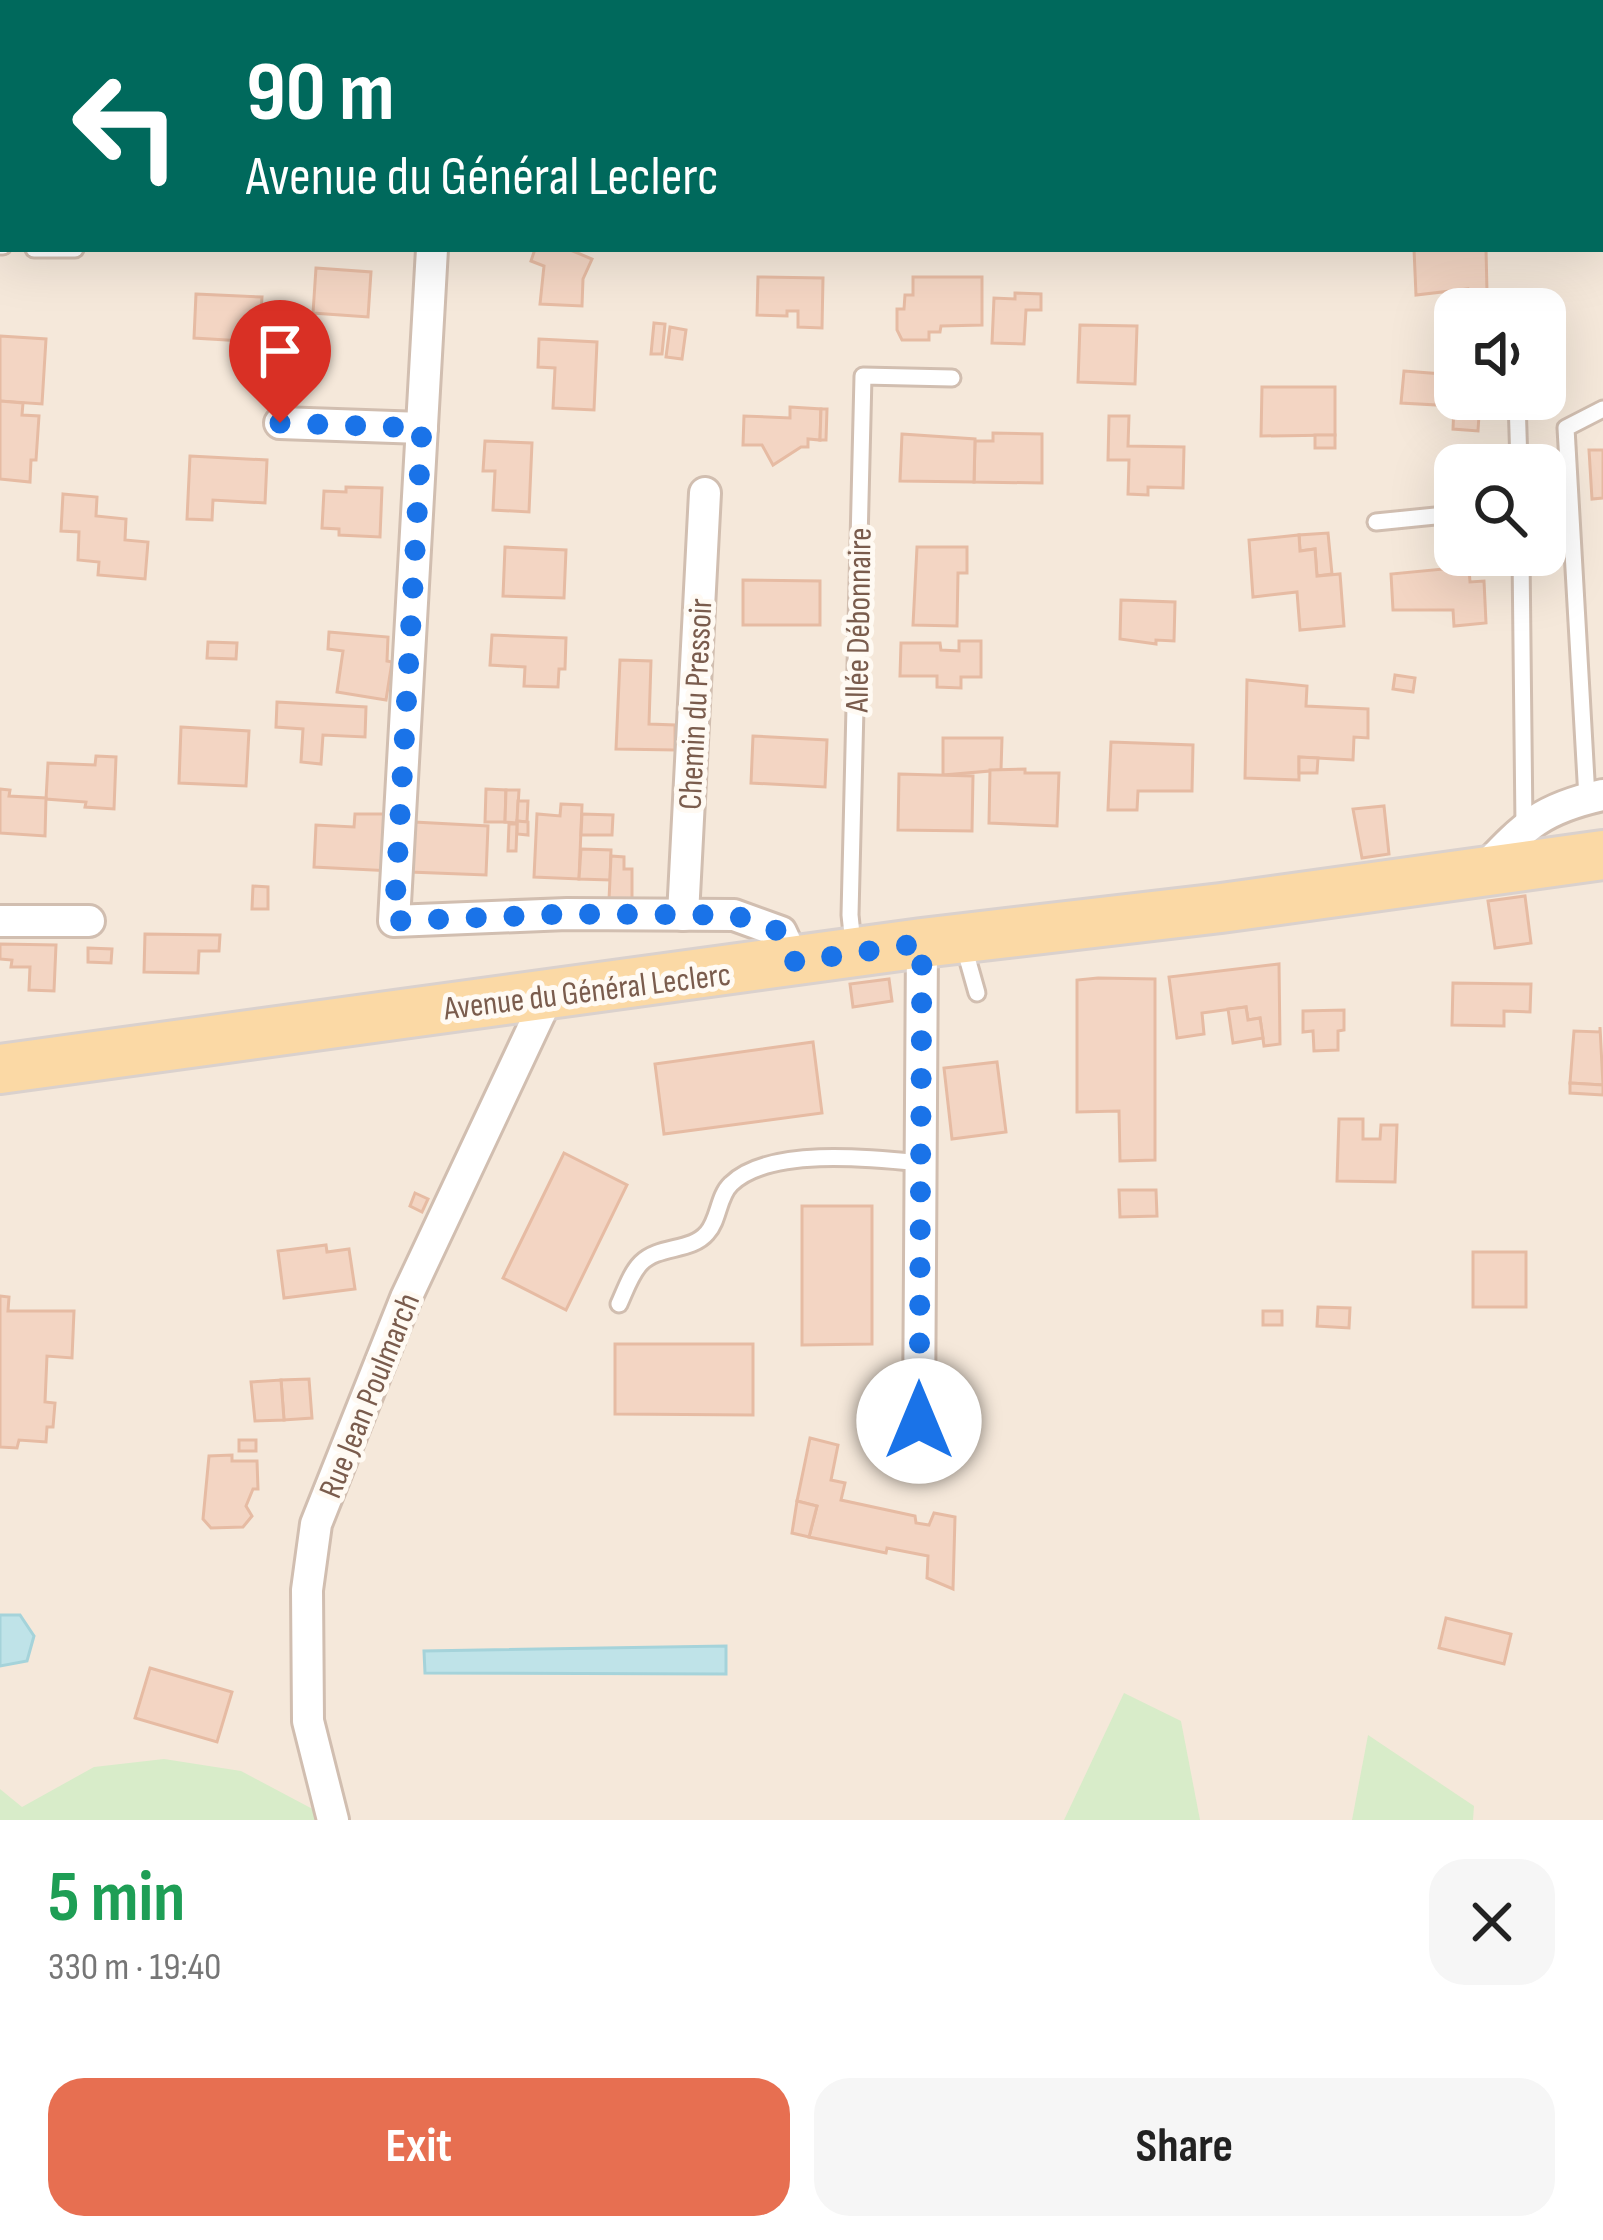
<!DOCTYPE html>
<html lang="en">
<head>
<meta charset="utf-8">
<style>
	:root { --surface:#fff; --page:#f6f6f6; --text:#222; --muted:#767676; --accent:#e76f51 }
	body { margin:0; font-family:"Sofia Sans Condensed",sans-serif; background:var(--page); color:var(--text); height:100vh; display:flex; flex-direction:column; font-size:45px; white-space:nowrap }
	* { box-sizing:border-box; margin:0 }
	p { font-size:39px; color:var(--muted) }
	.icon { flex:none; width:66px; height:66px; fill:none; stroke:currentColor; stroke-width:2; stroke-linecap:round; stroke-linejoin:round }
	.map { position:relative; height:1820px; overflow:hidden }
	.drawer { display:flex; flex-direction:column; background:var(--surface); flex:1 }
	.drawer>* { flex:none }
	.banner { position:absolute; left:0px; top:0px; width:1605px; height:252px; box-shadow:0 12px 48px #0002; background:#00695c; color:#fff; overflow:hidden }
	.tools { position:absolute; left:1434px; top:288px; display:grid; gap:24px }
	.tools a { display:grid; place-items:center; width:132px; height:132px; border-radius:24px; background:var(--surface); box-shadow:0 12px 48px #0002; font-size:60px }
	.pin { position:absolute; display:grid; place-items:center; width:102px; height:102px; color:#fff; margin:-123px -51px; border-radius:50% 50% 50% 0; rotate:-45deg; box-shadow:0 0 12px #0007 }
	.pin .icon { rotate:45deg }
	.me { position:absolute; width:132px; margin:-66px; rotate:0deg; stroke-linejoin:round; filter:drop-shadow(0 0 9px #0008) }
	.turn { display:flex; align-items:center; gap:42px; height:252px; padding:0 48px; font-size:54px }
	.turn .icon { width:156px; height:156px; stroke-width:2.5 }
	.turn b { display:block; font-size:84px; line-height:102px }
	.round { display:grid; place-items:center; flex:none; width:126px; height:126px; border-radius:36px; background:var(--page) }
	.head { display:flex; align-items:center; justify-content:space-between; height:204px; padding:0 48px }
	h1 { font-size:72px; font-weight:700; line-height:90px; color:#1e9e55 }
	.primary-button { display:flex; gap:24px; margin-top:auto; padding:24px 48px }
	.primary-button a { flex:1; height:138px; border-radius:36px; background:var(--accent); color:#fff; font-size:48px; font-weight:700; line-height:138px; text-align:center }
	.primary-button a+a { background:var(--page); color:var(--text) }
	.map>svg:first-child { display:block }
	.residential { fill:#f5e8da; fill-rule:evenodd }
	.green { fill:#d8ecc9 }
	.water { fill:#bfe3e8; stroke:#a5d3da; stroke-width:3 }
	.building { fill:#f3d5c3; stroke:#e6bba3; stroke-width:3 }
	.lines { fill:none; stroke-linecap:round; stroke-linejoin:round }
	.lane-casing { stroke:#d1beb0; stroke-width:21 }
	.street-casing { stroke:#d1beb0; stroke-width:36 }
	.primary-casing { stroke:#dad1cd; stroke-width:54 }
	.lane { stroke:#fff; stroke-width:15 }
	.street { stroke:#fff; stroke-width:30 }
	.primary { stroke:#fbd9a5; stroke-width:48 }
	.route { stroke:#1a73e8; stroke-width:21; stroke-dasharray:0 37.8 }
	.labels { text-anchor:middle; stroke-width:10; stroke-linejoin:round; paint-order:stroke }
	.street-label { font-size:33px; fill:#7a5c4d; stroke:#fffaf3 }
</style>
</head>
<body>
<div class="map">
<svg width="1603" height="1820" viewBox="0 0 1603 1820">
	<rect width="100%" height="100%" fill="#fdf6ec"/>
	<path class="residential" d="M0 0H1603V1820H0ZM3 3H1602V249H3ZM1455 309H1545V399H1455ZM1455 465H1545V555H1455Z"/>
	<g class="green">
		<path d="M1124 1693 1181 1721 1200 1820H1064Z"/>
		<path d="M1368 1735 1474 1806 1473 1820H1352Z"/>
		<path d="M164 1759 241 1771 322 1814 324 1820H0V1789L22 1807 94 1767Z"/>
	</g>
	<g class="water">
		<path d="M0 1615H20L34 1636 27 1661 0 1666Z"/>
		<path d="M726 1646V1674L425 1673 424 1651Z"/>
	</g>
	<g class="building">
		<path d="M0 0H117V3H3L0 34Z"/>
		<path d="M315 0H394L315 3Z"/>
		<path d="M697 0H782L697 3Z"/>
		<path d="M857 0H945L942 3Z"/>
		<path d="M1038 0 1097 3 1139 1 1138 3H1041Z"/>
		<path d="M1496 0H1563L1565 3H1495Z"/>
		<path d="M535 249H568L592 259 583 279 582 306 540 304 544 266 531 261Z"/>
		<path d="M1414 249H1486L1487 292 1469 293 1468 289 1416 295Z"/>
		<path d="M316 268 371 272 368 317 313 313Z"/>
		<path d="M758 277 823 278 822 328 798 327V311H787V316L757 315Z"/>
		<path d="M913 277H982V325L941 326 940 332H929V340H902L897 330V309H904L905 295H913Z"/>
		<path d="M1015 293 1041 294V310H1026L1024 344 992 343 994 298 1015 299Z"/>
		<path d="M196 294 262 297 259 342 194 338Z"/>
		<path d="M654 323 665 324 662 354H651Z"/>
		<path d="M1080 325 1137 326 1135 384 1078 382Z"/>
		<path d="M670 327 686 330 682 359 666 357Z"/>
		<path d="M0 336 46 339 42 404 0 401Z"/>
		<path d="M539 339 597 342 594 410 553 408 555 368 538 367Z"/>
		<path d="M1404 371 1455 375V399H1480L1478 431 1453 429 1454 406 1401 403Z"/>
		<path d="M1262 387H1335V435L1261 436Z"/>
		<path d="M0 401 23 403 22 415 39 416 36 460H31L30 482 0 479Z"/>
		<path d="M790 407 821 409 820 440 808 439V447H801L773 465 762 445H743L744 416 790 418Z"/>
		<path d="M821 409H827L826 440H820Z"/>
		<path d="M1109 416H1129L1128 446 1184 447 1183 488 1148 487V495L1128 494 1129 460H1108Z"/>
		<path d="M993 433 1042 434V483L974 482 975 441H993Z"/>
		<path d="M902 434 975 439 974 482 900 481Z"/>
		<rect x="1315" y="435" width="20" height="13"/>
		<path d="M485 441 532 443 529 512 493 510 495 471H483Z"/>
		<path d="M1589 450H1603V498L1592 499Z"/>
		<path d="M190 456 267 460 265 503 213 500 212 520 187 519Z"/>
		<path d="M346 487 382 488 380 537 339 535V529L322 528 324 491 346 492Z"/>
		<path d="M63 494 97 497 96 516 126 519 125 540 148 542 145 579 98 575 99 562 78 560 79 532 61 531Z"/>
		<path d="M1328 533 1332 574 1317 576 1315 549 1300 551 1299 535Z"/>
		<path d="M1299 535 1300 551 1315 549 1317 576 1340 574 1344 626 1300 630 1297 592 1253 597 1249 540Z"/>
		<path d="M505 547 566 550 564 598 503 596Z"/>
		<path d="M917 547H967V573H958L957 626 913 625Z"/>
		<path d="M1444 555H1468L1470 582 1484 581 1486 623 1454 626 1453 610H1393L1391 574 1444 569Z"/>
		<path d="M743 580 820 581V625H743Z"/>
		<path d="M1121 600 1175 602 1174 641 1156 640V644L1120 639Z"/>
		<path d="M329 632 388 637 387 661 392 662 386 700 337 692 343 651 328 649Z"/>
		<path d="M492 635 566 638 565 669H559L558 687 524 686 525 667 490 665Z"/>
		<path d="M959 641H981V677H961V688L937 687V676H900L901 643H940L941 650 959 651Z"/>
		<path d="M208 642 237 643 236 659 207 658Z"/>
		<path d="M620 660 651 661 649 724 675 725V750L616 749Z"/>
		<path d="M1395 675 1415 678 1413 692 1393 689Z"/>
		<path d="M1247 680 1307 686 1306 706 1368 709V738L1354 737 1353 760 1299 757V780L1245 778Z"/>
		<path d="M277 702 366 707 365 737 323 735 321 764 301 762 303 729 276 727Z"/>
		<path d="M181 727 249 731 246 786 179 783Z"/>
		<path d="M753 736 827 740 825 787 751 783Z"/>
		<path d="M943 738H1002L1001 770 943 775Z"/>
		<path d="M1111 742 1193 745 1192 791H1138L1137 810H1108Z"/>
		<path d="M96 756 116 757 114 809 85 807 86 802 46 799 48 763 95 765Z"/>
		<path d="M1299 757 1318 758 1317 773H1299Z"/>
		<path d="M1025 769V773H1059L1057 826 989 823 990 770Z"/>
		<path d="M899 774 973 776 972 831 898 830Z"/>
		<path d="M0 789 10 790 9 796 46 798 45 836 0 833Z"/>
		<path d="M486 789 506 790 505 822H485Z"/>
		<path d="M506 790H519L517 823 505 822Z"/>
		<path d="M518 801H528L527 822 517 821Z"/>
		<path d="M386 802 392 871 314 867 316 825 354 827 355 814H385Z"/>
		<path d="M561 804 582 805 579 879 534 877 537 814 560 816Z"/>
		<path d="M1384 806 1389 854 1362 858 1353 809Z"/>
		<path d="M582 814 613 815 612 835H581Z"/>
		<path d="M517 821 528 822V835L517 834Z"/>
		<path d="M414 822 488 826 486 875 410 872Z"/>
		<path d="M509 824H517L516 851H508Z"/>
		<path d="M581 849 611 850 610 880 579 879Z"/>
		<path d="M611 856 624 857V869H632V900H609Z"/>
		<path d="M253 886 268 887V909H252Z"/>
		<path d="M1525 896 1531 943 1495 948 1488 901Z"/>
		<path d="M145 934 220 935 219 951H199L198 973 144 972Z"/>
		<path d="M0 944 56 945 54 991 29 990 30 967H11L12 960 0 959Z"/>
		<path d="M88 948 112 949 111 963 88 962Z"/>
		<path d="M1279 964 1280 1044 1264 1046 1260 1018 1248 1020 1246 1007 1202 1013 1204 1034 1177 1038 1169 977Z"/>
		<path d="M1098 978 1155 979V1160L1120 1161 1119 1111 1077 1112V980Z"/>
		<path d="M889 979 892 1001 853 1007 850 984Z"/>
		<path d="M1453 983 1531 984 1530 1012 1504 1011V1026L1452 1025Z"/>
		<path d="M1246 1007 1248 1020 1260 1018 1263 1038 1233 1043 1228 1009Z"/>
		<path d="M1344 1010V1030L1338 1031V1050L1314 1051 1313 1031 1303 1032V1011Z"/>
		<path d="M1600 1027 1603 1085 1570 1083 1574 1031 1600 1032Z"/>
		<path d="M813 1042 822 1113 664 1134 655 1064Z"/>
		<path d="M997 1062 1006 1132 952 1139 944 1068Z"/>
		<path d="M1570 1083 1603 1085V1095L1570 1093Z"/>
		<path d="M1339 1119H1363V1139H1380L1381 1125H1397L1395 1182 1337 1181Z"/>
		<path d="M564 1153 627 1185 566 1310 503 1278Z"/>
		<path d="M1119 1190H1156L1157 1216 1120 1217Z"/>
		<path d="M415 1193 428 1199 422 1212 410 1206Z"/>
		<path d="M802 1206H872V1344L802 1345Z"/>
		<path d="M326 1245 327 1252 349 1249 355 1289 284 1298 278 1251Z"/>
		<rect x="1473" y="1252" width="53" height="55"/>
		<path d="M0 1296 9 1297 8 1311H74L72 1358 47 1356 45 1402 55 1403 53 1427H47L46 1442 19 1440 17 1448 0 1447Z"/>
		<path d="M1318 1307 1350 1308 1349 1328 1317 1326Z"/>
		<rect x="1263" y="1311" width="19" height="14"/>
		<path d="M615 1344H753V1415L615 1414Z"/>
		<path d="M309 1379 312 1418 284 1420 281 1380Z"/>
		<path d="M281 1380 284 1420 255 1421 251 1382Z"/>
		<path d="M810 1438 838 1445 831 1480 845 1483 841 1500 915 1516 916 1523 929 1525 934 1513 955 1517 953 1589 927 1578 928 1556 887 1548 886 1553 809 1537 817 1506 797 1501Z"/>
		<rect x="239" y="1440" width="17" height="11"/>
		<path d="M232 1455V1461H257L258 1489H253L246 1506 252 1516 243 1527 211 1528 203 1519 209 1456Z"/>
		<path d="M797 1501 817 1506 809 1537 792 1533Z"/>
		<path d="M1446 1618 1511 1634 1504 1664 1439 1648Z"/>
		<path d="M150 1668 232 1692 217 1742 135 1718Z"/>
	</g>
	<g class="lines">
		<defs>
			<g id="lane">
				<path d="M0 246H3"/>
				<path d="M34 249H75"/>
				<path d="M1517 399 1519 465"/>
				<path d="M1376 522 1455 514"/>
				<path d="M1521 555 1524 826"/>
				<path d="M1587 798 1566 428 1603 409"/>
				<path d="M853 944 850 915 863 376 952 378"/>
				<path d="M964 947 977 993"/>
				<path d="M619 1304C625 1291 631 1273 641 1263 659 1245 691 1252 707 1233 719 1220 718 1196 731 1184 769 1147 871 1158 921 1163"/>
			</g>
			<g id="street">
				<path d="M446 3V0"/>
				<path d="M432 249 394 921 567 914 734 915 781 932 795 962"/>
				<path d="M280 423 422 428"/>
				<path d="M1480 873C1524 827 1539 809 1603 795"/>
				<path d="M683 915 705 493"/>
				<path d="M0 921H89"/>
				<path d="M919 1421 922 943"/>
				<path d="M333 1820 308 1721 307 1590 316 1524 406 1298 549 994"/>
			</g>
			<path id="primary" d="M0 1069 922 943 1221 908 1603 855"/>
		</defs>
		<use href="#lane" class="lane-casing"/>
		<use href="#street" class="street-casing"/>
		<use href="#primary" class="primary-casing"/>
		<use href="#lane" class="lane"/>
		<use href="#street" class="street"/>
		<use href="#primary" class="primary"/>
	</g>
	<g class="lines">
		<path class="route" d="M280 423 422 428 394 921 567 914 734 915 781 932 795 962 922 943 919 1421"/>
	</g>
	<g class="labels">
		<g class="street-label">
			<text transform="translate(857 620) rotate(-89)" y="12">Allée Débonnaire</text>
			<text transform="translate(694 704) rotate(-87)" y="12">Chemin du Pressoir</text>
			<text transform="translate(587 990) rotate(-7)" y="12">Avenue du Général Leclerc</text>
			<text transform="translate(368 1395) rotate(-68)" y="12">Rue Jean Poulmarch</text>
		</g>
	</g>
</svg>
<div class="tools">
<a><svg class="icon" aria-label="sound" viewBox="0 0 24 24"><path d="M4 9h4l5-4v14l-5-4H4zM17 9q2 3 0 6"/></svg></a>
<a><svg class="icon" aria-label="search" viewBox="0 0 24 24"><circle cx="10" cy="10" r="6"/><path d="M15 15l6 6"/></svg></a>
</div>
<div class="pin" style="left:280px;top:423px;background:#d93025"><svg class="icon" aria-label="arrive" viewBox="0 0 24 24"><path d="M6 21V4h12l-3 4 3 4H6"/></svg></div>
<svg class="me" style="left:919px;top:1421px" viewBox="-20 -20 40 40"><circle r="19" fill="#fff"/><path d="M0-13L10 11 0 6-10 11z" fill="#1a73e8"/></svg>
<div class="banner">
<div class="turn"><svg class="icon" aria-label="left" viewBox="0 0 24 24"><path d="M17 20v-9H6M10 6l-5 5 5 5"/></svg><div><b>90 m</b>Avenue du Général Leclerc</div></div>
</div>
</div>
<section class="drawer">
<div class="head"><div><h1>5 min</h1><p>330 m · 19:40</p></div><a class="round"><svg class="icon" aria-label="close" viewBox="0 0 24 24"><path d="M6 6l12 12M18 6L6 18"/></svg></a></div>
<div class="primary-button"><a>Exit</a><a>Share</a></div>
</section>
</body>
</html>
